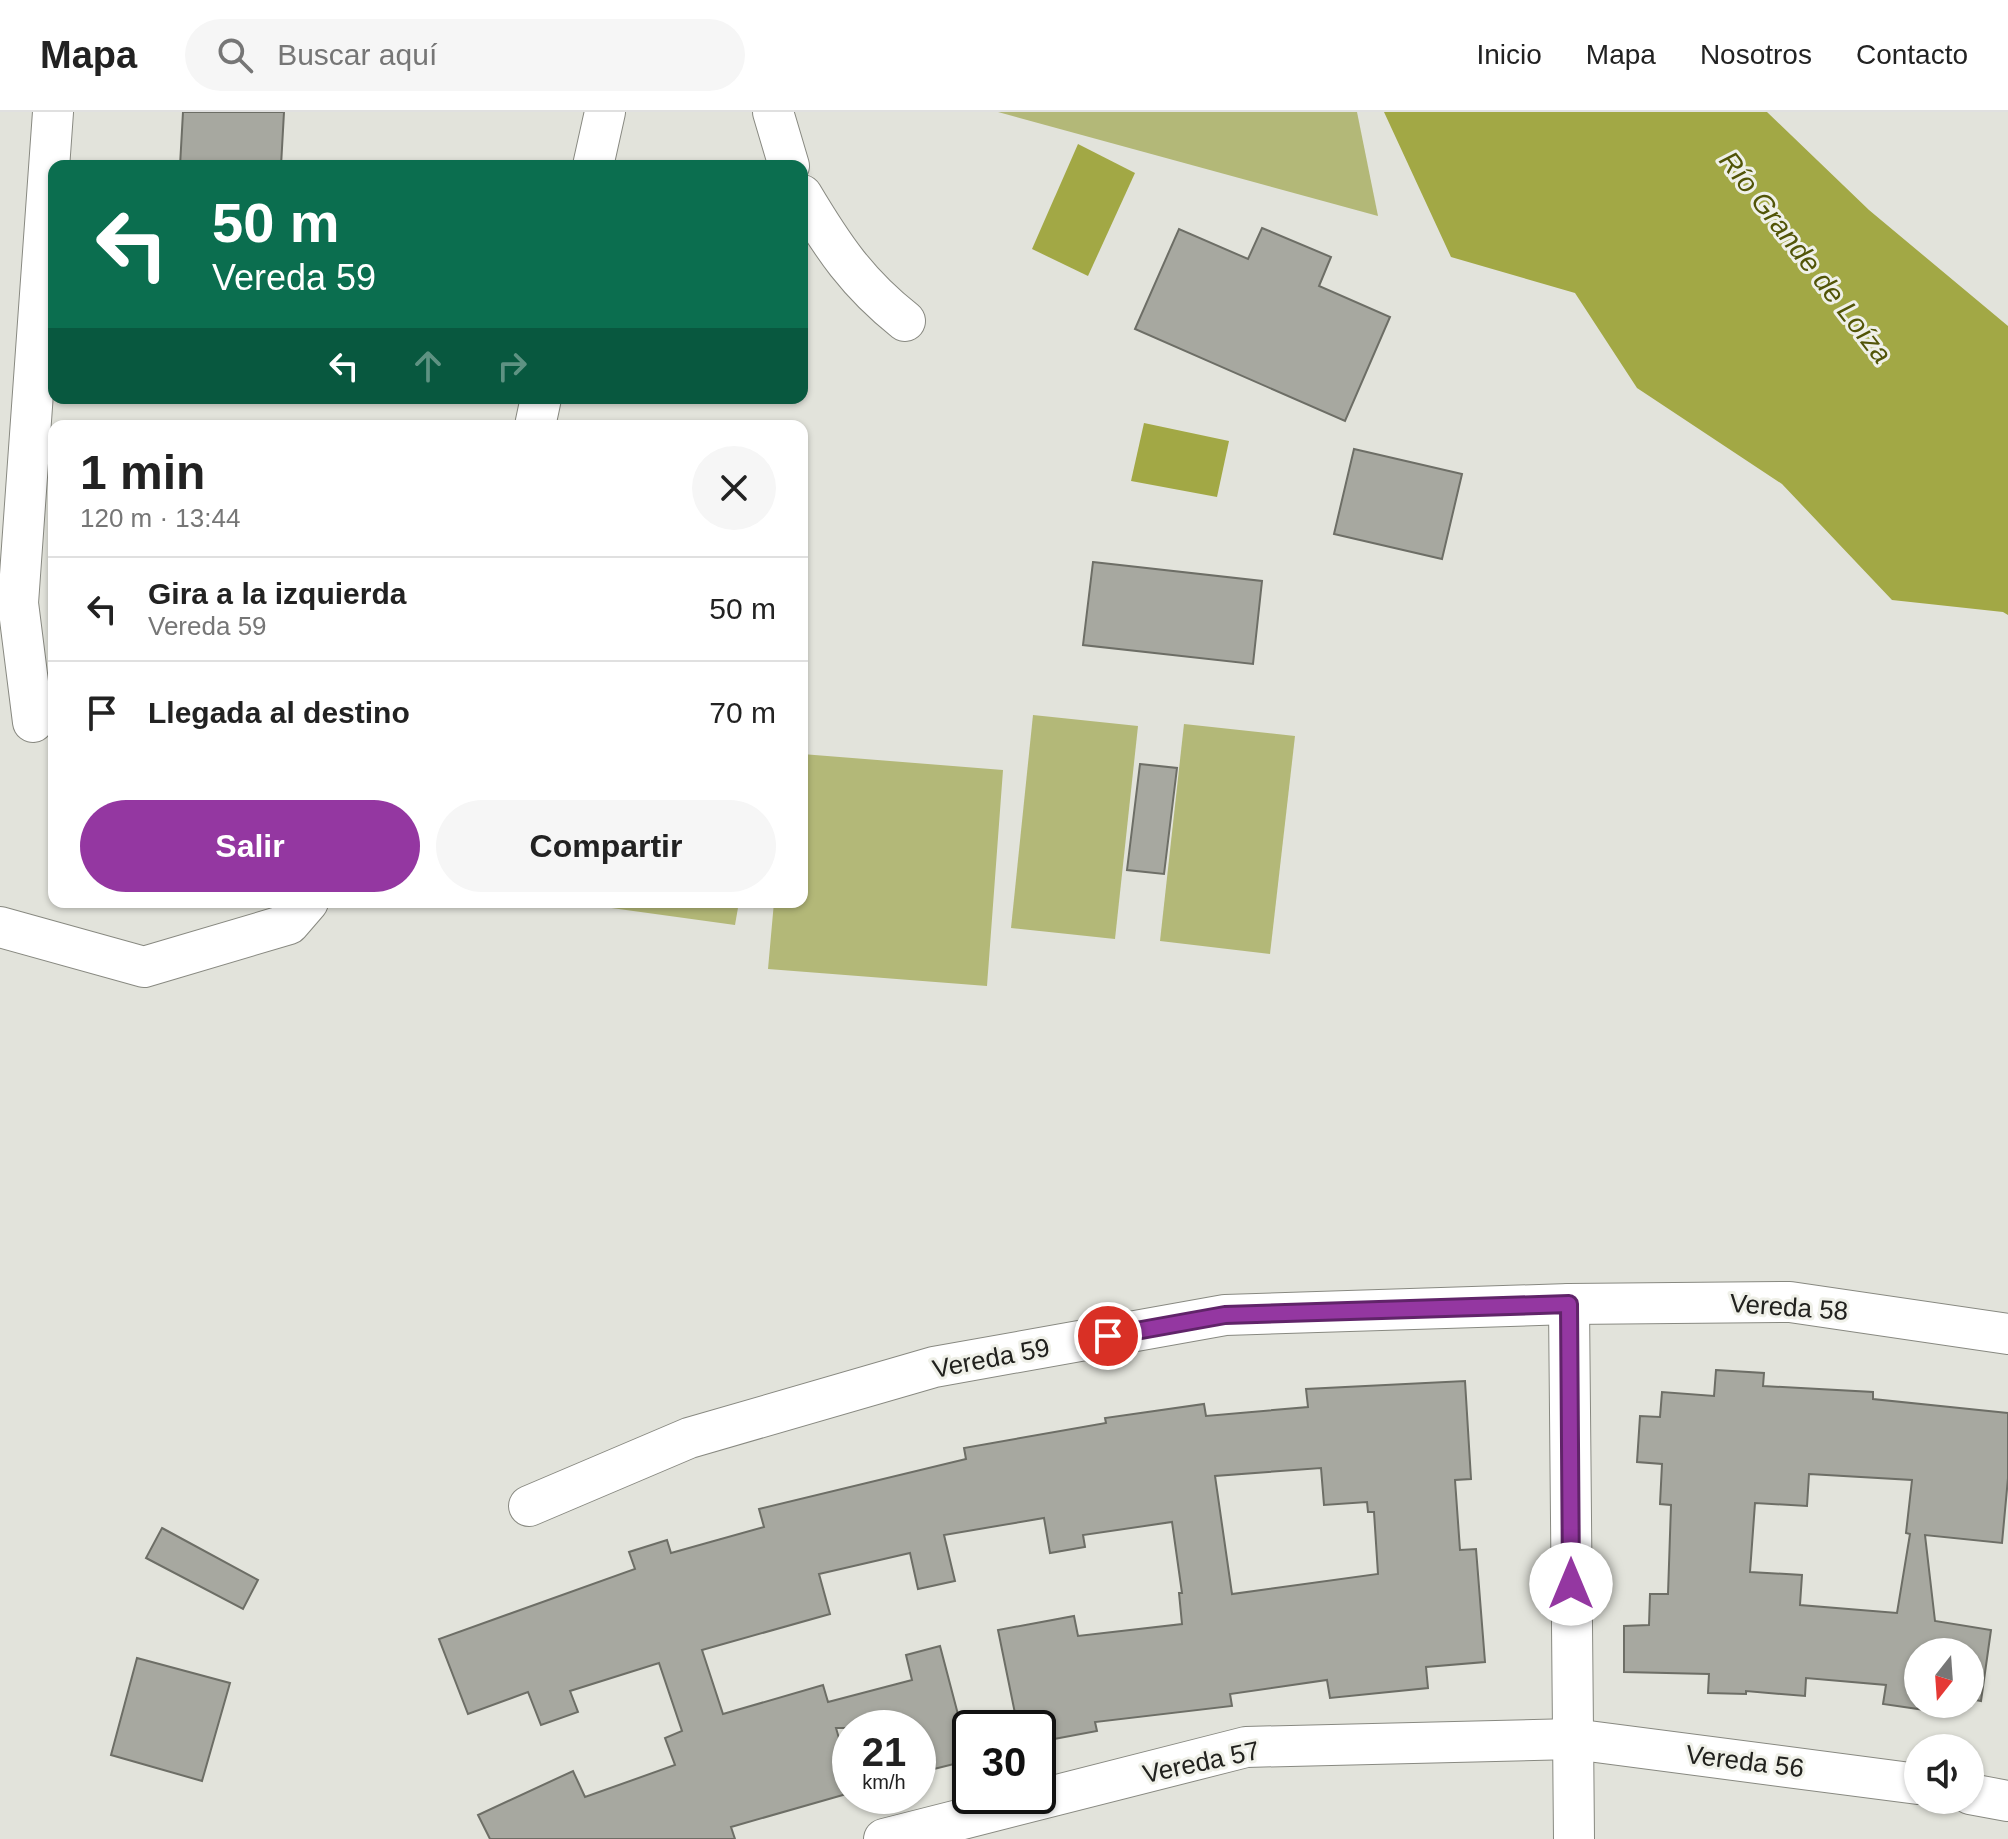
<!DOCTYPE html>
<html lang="es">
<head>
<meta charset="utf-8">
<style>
	:root { --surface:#fff; --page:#f6f6f6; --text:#222; --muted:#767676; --line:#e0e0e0; --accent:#9437a1 }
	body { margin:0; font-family:Helvetica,sans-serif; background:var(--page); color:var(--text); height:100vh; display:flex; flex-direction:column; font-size:30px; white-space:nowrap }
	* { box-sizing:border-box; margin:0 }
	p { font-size:26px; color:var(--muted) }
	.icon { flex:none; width:44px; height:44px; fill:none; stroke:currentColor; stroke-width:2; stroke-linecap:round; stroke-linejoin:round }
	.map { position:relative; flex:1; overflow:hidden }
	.side { position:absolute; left:48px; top:308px; width:760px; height:488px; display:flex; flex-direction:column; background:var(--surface); border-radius:16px; box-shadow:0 2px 6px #0004 }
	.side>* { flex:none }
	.hud { position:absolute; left:48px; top:48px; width:760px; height:244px; border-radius:16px; box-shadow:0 2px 6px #0004; background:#0b6e4f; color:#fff; overflow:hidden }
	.needle { width:52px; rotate:197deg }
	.controls { position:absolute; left:1904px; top:1526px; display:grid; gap:16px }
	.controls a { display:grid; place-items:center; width:80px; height:80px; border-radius:50%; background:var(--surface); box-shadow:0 2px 6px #0004; font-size:40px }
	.speed { position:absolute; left:832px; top:1598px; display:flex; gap:16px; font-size:40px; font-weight:700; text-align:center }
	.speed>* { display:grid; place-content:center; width:104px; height:104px; border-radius:50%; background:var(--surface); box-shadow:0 2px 6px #0004; line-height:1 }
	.speed small { font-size:20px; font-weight:400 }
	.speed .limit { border:4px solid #111; border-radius:12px; background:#fff; color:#111 }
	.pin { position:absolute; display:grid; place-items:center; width:68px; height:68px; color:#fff; margin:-34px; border:4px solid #fff; border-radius:50%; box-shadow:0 2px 8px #0007 }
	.me { position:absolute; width:88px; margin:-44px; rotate:0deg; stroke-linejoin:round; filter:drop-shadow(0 0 6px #0008) }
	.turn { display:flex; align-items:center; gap:28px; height:168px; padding:0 32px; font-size:36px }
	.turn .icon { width:104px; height:104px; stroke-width:2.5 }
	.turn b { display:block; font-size:56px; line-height:68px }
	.lanes { display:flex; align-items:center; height:76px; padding:0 32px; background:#0003; justify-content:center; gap:40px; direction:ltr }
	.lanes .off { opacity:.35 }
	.round { display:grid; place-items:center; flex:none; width:84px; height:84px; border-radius:42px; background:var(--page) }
	.overview { display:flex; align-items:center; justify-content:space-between; height:136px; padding:0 32px }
	h1 { font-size:48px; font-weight:700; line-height:60px }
	.primary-button { display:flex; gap:16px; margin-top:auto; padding:16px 32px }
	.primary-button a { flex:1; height:92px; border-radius:48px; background:var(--accent); color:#fff; font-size:32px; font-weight:700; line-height:92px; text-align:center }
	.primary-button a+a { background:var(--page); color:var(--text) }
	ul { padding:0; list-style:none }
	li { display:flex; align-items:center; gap:24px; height:104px; padding:0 32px; border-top:2px solid var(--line) }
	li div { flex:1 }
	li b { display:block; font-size:30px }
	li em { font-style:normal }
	header { display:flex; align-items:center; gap:48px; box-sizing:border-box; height:112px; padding:0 40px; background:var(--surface); border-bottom:2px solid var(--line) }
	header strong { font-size:38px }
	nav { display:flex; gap:44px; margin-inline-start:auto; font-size:28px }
	.search { width:560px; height:72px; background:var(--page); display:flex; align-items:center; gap:20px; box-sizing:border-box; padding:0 28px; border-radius:44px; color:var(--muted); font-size:30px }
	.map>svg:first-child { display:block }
	.green { fill:#b3b878 }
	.water { fill:#a2a845 }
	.building { fill:#a7a8a0; stroke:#6d6e66; stroke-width:2; fill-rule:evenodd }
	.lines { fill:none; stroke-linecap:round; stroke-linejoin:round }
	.minor-casing { stroke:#888981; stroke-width:42 }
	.minor { stroke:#fff; stroke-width:40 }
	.route-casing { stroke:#602469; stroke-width:20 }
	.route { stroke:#9437a1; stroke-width:14 }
	.labels { text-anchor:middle; stroke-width:6; stroke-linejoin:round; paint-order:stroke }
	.street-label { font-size:26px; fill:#21211e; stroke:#eff0e8 }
	.water-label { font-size:28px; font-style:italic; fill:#515407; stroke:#eff0e8 }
</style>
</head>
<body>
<header>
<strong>Mapa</strong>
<div class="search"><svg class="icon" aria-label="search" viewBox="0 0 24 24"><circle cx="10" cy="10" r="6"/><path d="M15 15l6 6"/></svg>Buscar aquí</div>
<nav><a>Inicio</a><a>Mapa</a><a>Nosotros</a><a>Contacto</a></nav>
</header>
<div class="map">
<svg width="2008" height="1727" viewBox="0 0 2008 1727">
	<rect width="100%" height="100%" fill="#e2e3db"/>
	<g class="green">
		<path d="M998 0H1357L1378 104Z"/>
		<path d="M1033 603 1138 614 1115 827 1011 816Z"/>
		<path d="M1184 612 1295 624 1270 842 1160 829Z"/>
		<path d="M802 642 1003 658 987 874 768 857 774 790H802Z"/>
		<path d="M568 790H739L735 813Z"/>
	</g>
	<g class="water">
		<path d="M1384 0H1767L1869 98 2008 214V503L2003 500 1892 488 1782 372 1637 276 1575 181 1451 145Z"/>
		<path d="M1078 32 1135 61 1088 164 1032 137Z"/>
		<path d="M1144 311 1229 329 1217 385 1131 369Z"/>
	</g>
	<g class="building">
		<path d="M183 0H284L281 54H180Z"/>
		<path d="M1262 116 1331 145 1319 174 1390 205 1345 309 1135 217 1179 117 1248 147Z"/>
		<path d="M1354 337 1462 362 1442 447 1334 422Z"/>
		<path d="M1093 450 1262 469 1253 552 1083 533Z"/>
		<path d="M1140 652 1177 656 1164 762 1127 758Z"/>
		<path d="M1716 1258 1764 1261 1763 1274 1873 1280V1287L2008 1301V1366L2002 1431 1925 1423 1935 1509 1991 1518 1981 1589 1970 1587V1540H1918V1592H1925V1598L1883 1592 1886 1573 1806 1566 1805 1584 1746 1579V1582L1708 1581 1709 1562 1624 1560V1514L1649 1513 1650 1482H1668L1671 1393 1660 1392 1662 1352 1637 1350 1640 1304 1660 1305 1662 1280 1714 1284ZM1809 1362 1912 1368 1906 1421 1910 1422 1897 1501 1800 1493 1802 1463 1750 1460 1755 1391 1807 1394Z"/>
		<path d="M1465 1269 1471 1367 1455 1368 1460 1438 1476 1437 1485 1550 1426 1555 1428 1576 1330 1586 1327 1568 1230 1582 1232 1594 1095 1610 1097 1619 1038 1630V1616H1018L998 1518 1074 1504 1078 1524 1182 1512 1179 1481H1182L1172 1410 1083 1423 1085 1435 1050 1441 1044 1406 944 1423 955 1469 918 1477 910 1441 819 1462 830 1502 702 1538 723 1602 823 1573 828 1590 912 1568 906 1543 940 1534 970 1648 918 1661V1616H836L850 1664V1681L731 1715 735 1727H490L478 1703 573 1659 585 1685 675 1653 665 1626 682 1619 659 1551 570 1579 578 1600 541 1613 528 1580 468 1602 439 1527 635 1457 629 1440 667 1428 671 1441 764 1415 759 1397 966 1347 964 1336 1106 1311 1105 1306 1204 1292 1206 1304 1308 1295 1306 1277ZM1321 1356 1324 1393 1367 1390 1368 1400H1374L1378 1462 1232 1482 1215 1364Z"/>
		<path d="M162 1416 258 1468 243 1497 146 1446Z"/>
		<path d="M137 1546 230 1571 202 1669 111 1643Z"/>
	</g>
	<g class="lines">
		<defs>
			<g id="minor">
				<path d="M773 0 789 54"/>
				<path d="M593 54 605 0"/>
				<path d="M802 83C833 135 857 171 905 209"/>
				<path d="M535 314 541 286"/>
				<path d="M33 610 18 491 53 0"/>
				<path d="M0 815 144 855 289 812 308 790"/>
				<path d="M1569 1192 1574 1727"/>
				<path d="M529 1394 689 1326 934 1255 1225 1203 1569 1192 1790 1190 2008 1222"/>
				<path d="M1970 1682 2008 1689"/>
				<path d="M884 1727 1246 1635 1573 1627 1918 1672"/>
			</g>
		</defs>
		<use href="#minor" class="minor-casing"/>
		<use href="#minor" class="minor"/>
	</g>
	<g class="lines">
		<defs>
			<path id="route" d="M1108 1224 1225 1203 1569 1192 1571 1472"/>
		</defs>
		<use href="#route" class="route-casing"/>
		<use href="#route" class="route"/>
	</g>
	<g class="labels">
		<g class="street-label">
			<text transform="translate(1789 1195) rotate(4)" y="9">Vereda 58</text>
			<text transform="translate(991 1246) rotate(-11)" y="9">Vereda 59</text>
			<text transform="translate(1745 1649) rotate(7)" y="9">Vereda 56</text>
			<text transform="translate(1201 1650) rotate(-12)" y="9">Vereda 57</text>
		</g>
		<g class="water-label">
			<text transform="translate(1806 145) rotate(52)" y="10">Río Grande de Loíza</text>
		</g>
	</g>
</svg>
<div class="controls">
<a><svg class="needle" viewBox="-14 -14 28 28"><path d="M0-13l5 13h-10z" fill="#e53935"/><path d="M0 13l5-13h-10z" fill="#767676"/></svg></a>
<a><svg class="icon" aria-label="sound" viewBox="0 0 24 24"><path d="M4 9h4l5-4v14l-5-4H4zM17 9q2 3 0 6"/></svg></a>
</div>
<div class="speed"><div>21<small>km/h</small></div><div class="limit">30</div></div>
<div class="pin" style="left:1108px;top:1224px;background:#d93025"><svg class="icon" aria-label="arrive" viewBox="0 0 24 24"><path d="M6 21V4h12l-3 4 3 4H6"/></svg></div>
<svg class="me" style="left:1571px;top:1472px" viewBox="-20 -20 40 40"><circle r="19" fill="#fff"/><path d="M0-13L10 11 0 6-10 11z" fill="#9437a1"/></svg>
<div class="hud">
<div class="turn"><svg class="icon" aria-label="left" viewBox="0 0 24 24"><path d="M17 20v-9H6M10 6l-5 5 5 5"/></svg><div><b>50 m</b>Vereda 59</div></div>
<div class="lanes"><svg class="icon" aria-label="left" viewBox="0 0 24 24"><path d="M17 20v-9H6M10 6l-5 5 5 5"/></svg><svg class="icon off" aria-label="ahead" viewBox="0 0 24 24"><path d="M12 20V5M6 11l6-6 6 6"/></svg><svg class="icon off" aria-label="right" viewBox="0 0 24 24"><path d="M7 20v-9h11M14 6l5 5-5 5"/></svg></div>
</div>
<section class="side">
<div class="overview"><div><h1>1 min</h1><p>120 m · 13:44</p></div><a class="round"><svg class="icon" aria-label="close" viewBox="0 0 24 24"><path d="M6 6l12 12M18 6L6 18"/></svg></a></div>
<ul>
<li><svg class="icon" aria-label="left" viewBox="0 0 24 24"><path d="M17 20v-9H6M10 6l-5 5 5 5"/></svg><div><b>Gira a la izquierda</b><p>Vereda 59</p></div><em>50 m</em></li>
<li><svg class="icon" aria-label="arrive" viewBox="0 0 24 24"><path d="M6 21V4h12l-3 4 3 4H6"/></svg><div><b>Llegada al destino</b></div><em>70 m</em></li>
</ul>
<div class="primary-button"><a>Salir</a><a>Compartir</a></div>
</section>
</div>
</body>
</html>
